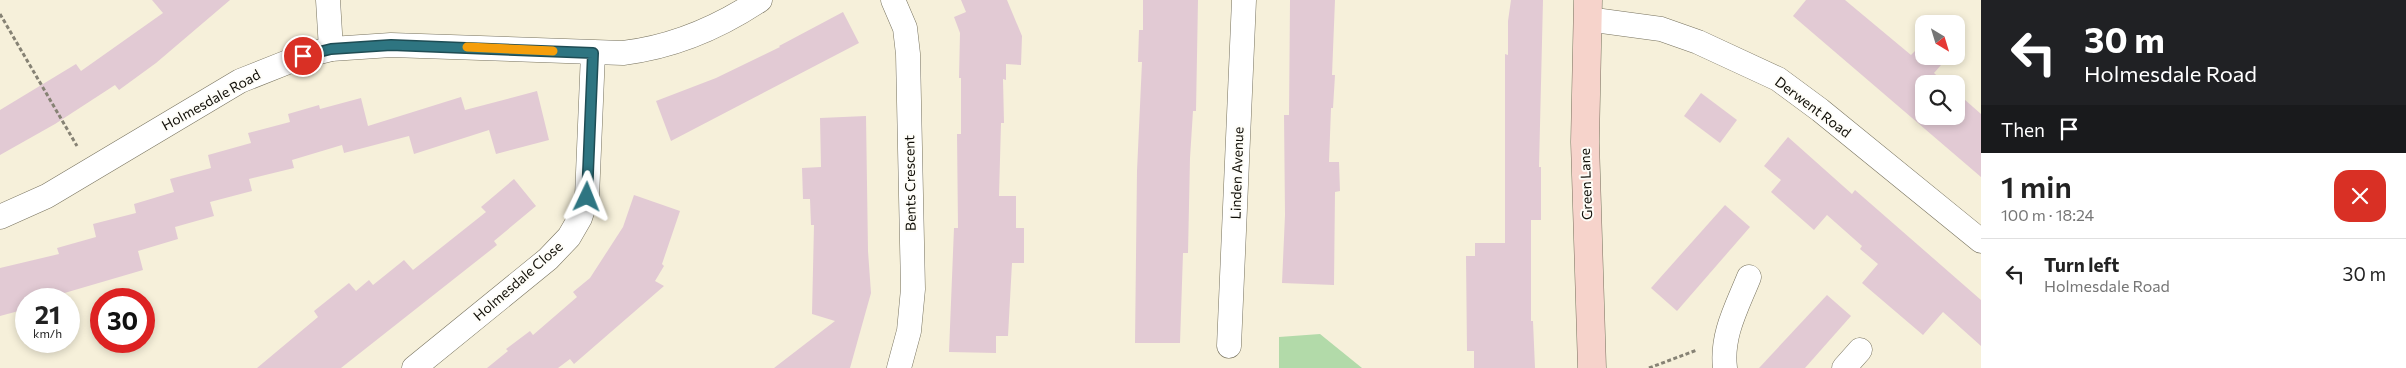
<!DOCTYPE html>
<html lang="en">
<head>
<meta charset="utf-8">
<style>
	:root { --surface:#fff; --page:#f2f2f2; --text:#222; --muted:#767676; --line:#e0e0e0 }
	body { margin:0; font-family:Commissioner,sans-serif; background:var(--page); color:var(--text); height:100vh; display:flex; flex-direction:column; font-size:19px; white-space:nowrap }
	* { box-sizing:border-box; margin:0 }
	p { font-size:16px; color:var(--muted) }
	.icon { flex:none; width:28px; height:28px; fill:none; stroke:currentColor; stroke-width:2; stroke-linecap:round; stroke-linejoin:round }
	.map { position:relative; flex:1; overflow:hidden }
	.panel { display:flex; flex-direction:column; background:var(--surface); width:425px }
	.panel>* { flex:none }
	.top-card { background:#202124; color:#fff; overflow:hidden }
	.needle { width:32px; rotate:142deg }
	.buttons { position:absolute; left:1915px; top:15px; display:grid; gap:10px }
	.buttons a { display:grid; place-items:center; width:50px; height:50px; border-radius:10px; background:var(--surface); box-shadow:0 2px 8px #0003; font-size:25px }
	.speed { position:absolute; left:15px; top:288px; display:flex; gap:10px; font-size:25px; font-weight:700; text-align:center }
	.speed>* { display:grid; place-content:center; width:65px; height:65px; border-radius:50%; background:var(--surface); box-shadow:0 2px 8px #0003; line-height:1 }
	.speed small { font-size:12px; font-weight:400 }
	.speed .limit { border:8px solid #d22; background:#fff; color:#111 }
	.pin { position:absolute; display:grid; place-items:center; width:42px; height:42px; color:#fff; margin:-21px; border:2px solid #fff; border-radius:50%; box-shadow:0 1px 5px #0007 }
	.me { position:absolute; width:55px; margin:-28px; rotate:2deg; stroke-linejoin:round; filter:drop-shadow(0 0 4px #0008) }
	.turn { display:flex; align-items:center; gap:18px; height:105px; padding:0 20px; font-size:22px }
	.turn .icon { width:65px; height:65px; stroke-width:2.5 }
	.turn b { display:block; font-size:35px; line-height:42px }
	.then { display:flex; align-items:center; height:48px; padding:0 20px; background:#0003; gap:10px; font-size:19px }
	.round { display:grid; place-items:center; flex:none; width:52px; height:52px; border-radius:15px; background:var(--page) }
	.headline { display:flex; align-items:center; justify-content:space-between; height:85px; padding:0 20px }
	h1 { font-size:30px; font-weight:600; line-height:38px }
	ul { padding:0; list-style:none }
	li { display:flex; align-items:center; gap:15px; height:70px; padding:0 20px; border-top:1px solid var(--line) }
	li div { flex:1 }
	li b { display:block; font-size:19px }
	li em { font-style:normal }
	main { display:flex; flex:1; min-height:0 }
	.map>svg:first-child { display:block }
	.green { fill:#b2daa9 }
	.building { fill:#e2cad4 }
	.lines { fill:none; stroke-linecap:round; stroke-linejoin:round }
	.street-casing { stroke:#77725e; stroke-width:25 }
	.secondary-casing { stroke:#77725e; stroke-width:29 }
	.path { stroke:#868274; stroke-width:3; stroke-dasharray:4 2.5; stroke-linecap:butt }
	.street { stroke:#fff; stroke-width:24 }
	.secondary { stroke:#f6d3cb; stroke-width:28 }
	.route-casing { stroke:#1e4c54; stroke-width:12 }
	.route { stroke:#2e7581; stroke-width:9 }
	.slow { stroke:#f59e0b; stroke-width:9 }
	.labels { text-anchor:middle; stroke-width:4; stroke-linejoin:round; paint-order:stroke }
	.street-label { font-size:14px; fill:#100e07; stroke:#fefdf8 }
</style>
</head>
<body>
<main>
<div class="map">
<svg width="1981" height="368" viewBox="0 0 1981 368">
	<rect width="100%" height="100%" fill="#f6f0da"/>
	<path class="green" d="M1320 334 1362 368H1279V337Z"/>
	<g class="building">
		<path d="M152 0H230L156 63 119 90 115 85 55 124 0 155V110L76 64 81 71 163 13Z"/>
		<path d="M961 0H1007L1022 36 1021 65 1006 64V80L1003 79 1004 123H1001L999 196H1016V228H1024V263H1012L1008 336H996V353L949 352 954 228H958L957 134H961V78H959L960 33 954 17 966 12Z"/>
		<path d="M1143 0H1198L1196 111H1193L1190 158 1188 253H1183L1180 343H1135L1137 171 1142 62H1138L1139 30H1143Z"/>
		<path d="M1290 0H1335L1332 75H1335L1333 108H1331L1329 162H1339L1340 191 1335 192 1334 285 1282 283 1285 215 1284 115H1289Z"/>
		<path d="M1511 0H1543L1539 167H1541V220H1531V321H1533L1535 368H1474V351H1467L1466 256H1475V243H1505V54L1508 55V21Z"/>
		<path d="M1806 0H1845L1911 55 1915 51H1924V56H1931L1941 65 1934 73 1946 84H1924V116H1956V92L1981 114V177L1793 16Z"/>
		<path d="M843 12 859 43 671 141 656 101 716 78 780 47 779 46Z"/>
		<path d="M537 91 549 140 496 154 489 130 414 154 409 136 344 153 342 145 292 160 294 168 249 179 252 191 210 202 214 216 175 227 178 239 138 251 143 270 44 299H26V309L0 316V268L59 254 57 248 96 237 93 224 136 213 134 204 174 192 170 179 211 168 208 155 251 143 248 133 290 122 288 114 319 105 320 109 361 98 368 126 461 97 465 110Z"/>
		<path d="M1701 93 1737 120 1720 143 1684 116Z"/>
		<path d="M866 116 868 251 871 293 850 368H774L835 321 812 314 814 225H811L810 199H803L802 168 821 167 820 118Z"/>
		<path d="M1788 137 1852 194 1855 190 1981 300V346L1943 312 1923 335 1862 283 1878 264 1860 249 1862 246 1827 215 1814 230 1771 192 1781 180 1764 166Z"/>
		<path d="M514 179 536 206 494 241 497 245 341 368H257L318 317 314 311 349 283 356 291 369 280 373 285 404 260 413 270 486 212 481 207Z"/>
		<path d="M634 195 680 211 662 264 664 266 655 281 664 286 574 364 570 359 558 368H487L508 351 506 349 530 331 533 335 577 297 573 292 590 278 623 227Z"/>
		<path d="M1725 205 1750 227 1677 311 1651 288Z"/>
		<path d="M1827 295 1851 316 1805 368H1759Z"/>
	</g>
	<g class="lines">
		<defs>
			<g id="street">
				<path d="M328 0 331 49"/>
				<path d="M893 0 905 28 908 54 913 289 909 331 899 368"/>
				<path d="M1587 19 1661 29 1698 42 1778 79 1820 110 1981 241"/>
				<path d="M0 217 47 196 240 81 303 56 331 49 391 45 623 53C673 47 718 28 760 0"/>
				<path d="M1229 346 1244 0"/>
				<path d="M414 368 548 259 569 237 580 218 587 197 593 53"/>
				<path d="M1725 368C1721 335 1737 307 1749 277"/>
				<path d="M1844 368 1860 350"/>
			</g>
			<path id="secondary" d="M1588 0 1585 142 1592 368"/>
		</defs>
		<use href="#street" class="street-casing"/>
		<use href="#secondary" class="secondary-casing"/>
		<g class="path">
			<path d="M0 14 77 146"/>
			<path d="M1649 368 1697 350"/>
		</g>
		<use href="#street" class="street"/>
		<use href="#secondary" class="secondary"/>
	</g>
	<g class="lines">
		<defs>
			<path id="route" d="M303 56 331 49 391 45 593 53 587 197"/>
		</defs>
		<use href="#route" class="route-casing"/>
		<use href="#route" class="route"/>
		<path class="slow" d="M467 47 553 51"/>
	</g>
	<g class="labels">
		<g class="street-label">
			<text transform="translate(211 100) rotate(-29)" y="5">Holmesdale Road</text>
			<text transform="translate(1813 107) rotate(37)" y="5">Derwent Road</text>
			<text transform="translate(1237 173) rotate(-88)" y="5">Linden Avenue</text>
			<text transform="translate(910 183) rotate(-91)" y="5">Bents Crescent</text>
			<text transform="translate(1586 184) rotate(-92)" y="5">Green Lane</text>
			<text transform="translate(518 281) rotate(-41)" y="5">Holmesdale Close</text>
		</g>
	</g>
</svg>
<div class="buttons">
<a><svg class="needle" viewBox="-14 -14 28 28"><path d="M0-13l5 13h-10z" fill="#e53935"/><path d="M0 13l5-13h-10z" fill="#767676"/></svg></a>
<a><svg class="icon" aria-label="search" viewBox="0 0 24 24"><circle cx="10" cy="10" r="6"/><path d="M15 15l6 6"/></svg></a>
</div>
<div class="speed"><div>21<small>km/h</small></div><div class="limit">30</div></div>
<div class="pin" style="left:303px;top:56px;background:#d93025"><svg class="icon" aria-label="arrive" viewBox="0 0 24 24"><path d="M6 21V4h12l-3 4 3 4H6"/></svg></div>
<svg class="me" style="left:587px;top:197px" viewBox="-20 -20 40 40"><path d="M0-17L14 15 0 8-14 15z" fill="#2e7581" stroke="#fff" stroke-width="4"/></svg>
</div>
<section class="panel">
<div class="top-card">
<div class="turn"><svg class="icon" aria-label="left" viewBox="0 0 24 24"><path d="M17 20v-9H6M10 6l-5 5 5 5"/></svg><div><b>30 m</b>Holmesdale Road</div></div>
<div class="then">Then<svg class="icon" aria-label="arrive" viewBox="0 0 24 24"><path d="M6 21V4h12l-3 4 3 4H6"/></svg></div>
</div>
<div class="headline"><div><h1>1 min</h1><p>100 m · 18:24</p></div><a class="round" style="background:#d93025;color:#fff"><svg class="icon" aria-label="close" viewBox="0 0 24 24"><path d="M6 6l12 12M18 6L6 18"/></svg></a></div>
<ul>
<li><svg class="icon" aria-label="left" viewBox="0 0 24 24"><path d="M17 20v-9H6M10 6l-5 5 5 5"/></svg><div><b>Turn left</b><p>Holmesdale Road</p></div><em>30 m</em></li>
</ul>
</section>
</main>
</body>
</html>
